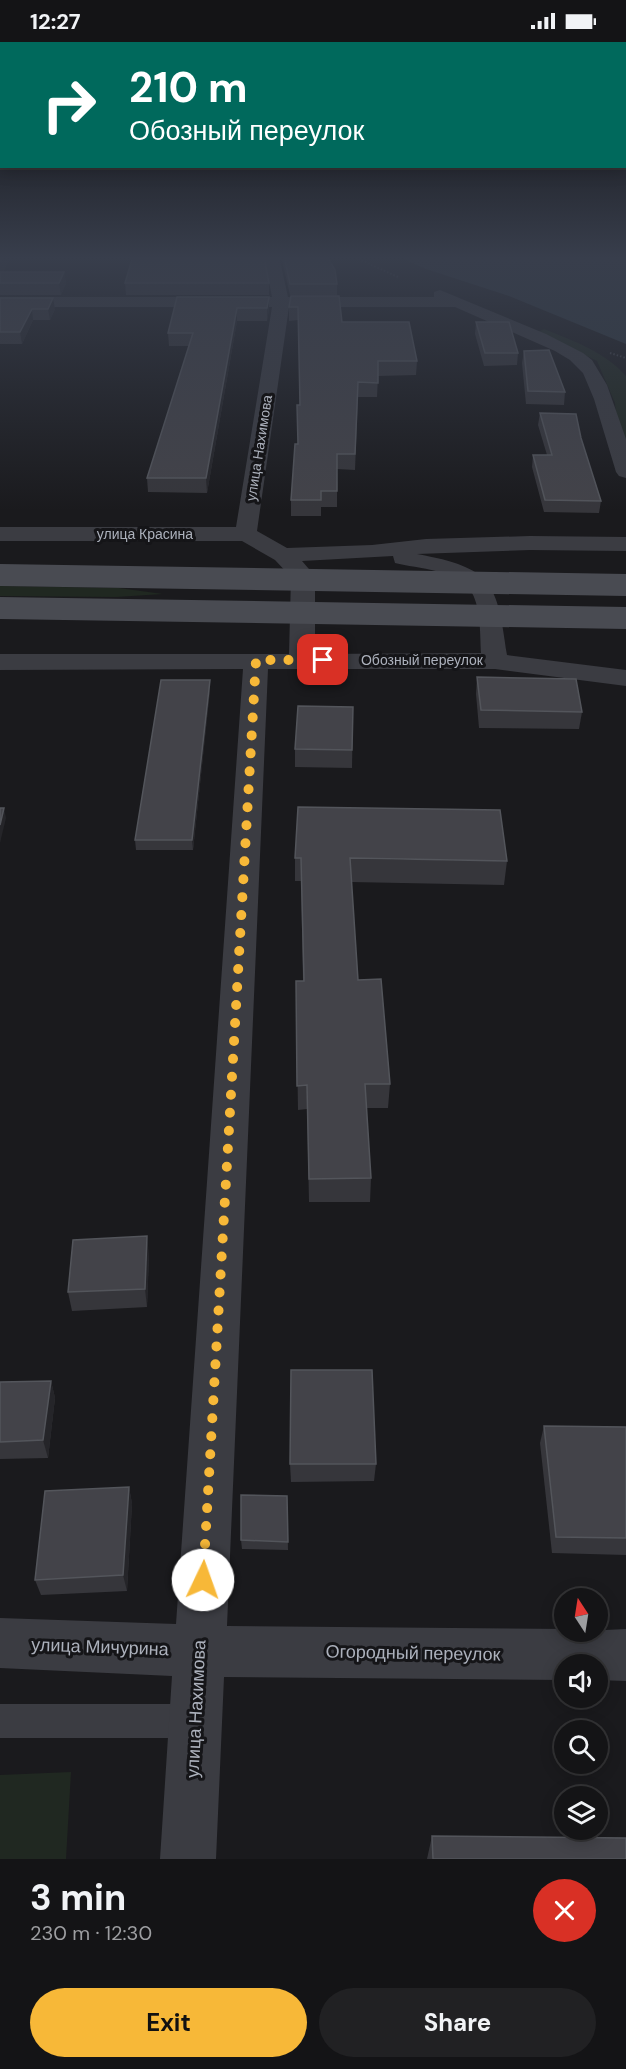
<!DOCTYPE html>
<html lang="en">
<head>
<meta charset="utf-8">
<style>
	:root { --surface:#141416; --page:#212123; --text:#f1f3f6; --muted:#9d9ea1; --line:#333335; --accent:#f7b838 }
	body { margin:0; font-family:"DM Sans",sans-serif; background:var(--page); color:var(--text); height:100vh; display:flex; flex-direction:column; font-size:22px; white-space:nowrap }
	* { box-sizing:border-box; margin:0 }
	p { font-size:20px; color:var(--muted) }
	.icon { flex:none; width:33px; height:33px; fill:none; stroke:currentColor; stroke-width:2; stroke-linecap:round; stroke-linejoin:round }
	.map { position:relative; height:1817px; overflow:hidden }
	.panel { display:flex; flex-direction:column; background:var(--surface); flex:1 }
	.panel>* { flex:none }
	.banner { position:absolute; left:0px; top:0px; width:627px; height:126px; box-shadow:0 3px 15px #0003,0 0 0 2px var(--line); background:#00695c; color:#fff; overflow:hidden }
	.needle { width:39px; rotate:348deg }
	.controls { position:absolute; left:554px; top:1546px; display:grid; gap:12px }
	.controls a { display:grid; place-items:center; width:54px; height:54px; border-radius:50%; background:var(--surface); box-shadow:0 3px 15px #0003,0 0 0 2px var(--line); font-size:30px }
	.pin { position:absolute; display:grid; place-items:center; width:51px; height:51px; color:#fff; margin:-26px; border-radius:12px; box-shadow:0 3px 9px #0006 }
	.me { position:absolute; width:66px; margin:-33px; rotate:3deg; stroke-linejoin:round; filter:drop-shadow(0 0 4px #0008) }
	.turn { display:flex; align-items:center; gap:21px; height:126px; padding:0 30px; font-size:27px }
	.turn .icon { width:78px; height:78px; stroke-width:2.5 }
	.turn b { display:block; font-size:42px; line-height:51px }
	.round { display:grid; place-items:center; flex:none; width:63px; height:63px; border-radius:32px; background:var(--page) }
	.overview { display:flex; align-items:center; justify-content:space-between; height:102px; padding:0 30px }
	h1 { font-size:36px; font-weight:700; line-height:45px }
	.action { display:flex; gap:12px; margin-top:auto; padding:12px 30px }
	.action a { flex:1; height:69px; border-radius:36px; background:var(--accent); color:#111; font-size:24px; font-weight:700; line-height:69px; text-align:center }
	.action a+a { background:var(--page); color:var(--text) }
	.status { display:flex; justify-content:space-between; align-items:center; height:42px; padding:0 30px; background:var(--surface); direction:ltr }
	.status svg { height:16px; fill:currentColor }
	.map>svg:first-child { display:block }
	.green { fill:#202821 }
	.water { fill:#2f3941 }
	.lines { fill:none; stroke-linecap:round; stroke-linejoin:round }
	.path { stroke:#414349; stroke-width:2; stroke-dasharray:1.5 2; stroke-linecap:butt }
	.lane { fill:#3b3c42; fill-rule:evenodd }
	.street { fill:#3b3c42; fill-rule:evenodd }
	.secondary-bridge { stroke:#494b52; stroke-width:22 }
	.wall { fill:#36363b }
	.shaded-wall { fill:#252529 }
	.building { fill:#434349; stroke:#53555b; stroke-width:1.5 }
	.route { stroke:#f7b838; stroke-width:10; stroke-dasharray:0 18 }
	.labels { text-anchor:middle; stroke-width:6; stroke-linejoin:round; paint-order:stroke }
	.far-street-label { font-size:14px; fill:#acb1bc; stroke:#151518 }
	.near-street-label { font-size:18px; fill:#acb1bc; stroke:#151518 }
</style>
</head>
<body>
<div class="status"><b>12:27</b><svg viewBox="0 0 49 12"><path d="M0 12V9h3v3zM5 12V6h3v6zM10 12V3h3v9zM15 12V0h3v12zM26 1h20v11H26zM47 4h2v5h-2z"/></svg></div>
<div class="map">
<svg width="626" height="1817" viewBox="0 0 626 1817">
	<rect width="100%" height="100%" fill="#1a1a1d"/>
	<g class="green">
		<path d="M544 287C574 299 605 310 626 334V408L617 389 615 361 597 319 538 290Z"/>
		<path d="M0 544 119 546 163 552 116 555 0 554Z"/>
		<path d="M71 1730 66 1817H0V1733Z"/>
	</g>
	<path class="water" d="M397 214H626V302L509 254 426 227Z"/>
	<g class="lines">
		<g class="path">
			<path d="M352 214 398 235"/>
			<path d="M610 311 626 316"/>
		</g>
		<path class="lane" d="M0 1662H195L207 1667 212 1679 207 1691 195 1696H0Z"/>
		<path class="street" d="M264 214H279L288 255H434V250L440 248 546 292 583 311 592 318 607 343 626 397V436L619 434 616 430 594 357 583 331 570 318 555 309 455 265H289L257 489 287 506 372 503 426 497 530 494 626 495V509L530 508 417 512C493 526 497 540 507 613L626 628V644L495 627H268L227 1584 564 1587V1590L626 1587V1639L597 1638V1623H564V1638L224 1635 216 1817H160L172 1634 0 1626V1576L176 1582 243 627 0 628V612H289L291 535 275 518 242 499H0V485H236L272 265H0V255H272ZM393 514 395 521C418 527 458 527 472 551 481 567 480 593 481 611L315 612V534L302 519Z"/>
		<g class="secondary-bridge">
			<path d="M0 533 626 543"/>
			<path d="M0 566 626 576"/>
		</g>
	</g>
	<g class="wall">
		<path d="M0 214H11L3 230H64L66 241 61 253H0Z"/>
		<path d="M281 214H327L337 242V253H290Z"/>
		<path d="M125 241H269V253H126Z"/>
		<path d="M291 254 417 319 416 333 378 334 377 355H358L355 428 337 427V465H321V474H291V458L298 402 300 363 298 278 289 279V265Z"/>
		<path d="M269 255V267L267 279H237L207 451 148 450 147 436 189 304H169L168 291Z"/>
		<path d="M0 256 55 267 50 278H33L22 302H0Z"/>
		<path d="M476 280 518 311 517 323 484 324 475 292Z"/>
		<path d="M524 309 565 350 564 363 526 362 522 321Z"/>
		<path d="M540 371 581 396 601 459 599 471 544 470 532 425 533 413H547L538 383Z"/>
		<path d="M477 635 582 670 579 687 479 686 476 652Z"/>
		<path d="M210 648 193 808H136L135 798Z"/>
		<path d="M353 665 352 726 295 725V707Z"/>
		<path d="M295 816 507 819 504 843 351 840 358 938 390 1042 388 1066H366L371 1136 370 1160H309L307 1067 298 1068 296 939H303L301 839H295Z"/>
		<path d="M149 1213 147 1265 72 1269 68 1250Z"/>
		<path d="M51 1339 55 1356 48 1416 0 1417V1340Z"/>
		<path d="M544 1384 626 1385V1513L552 1511 540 1401Z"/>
		<path d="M290 1422H376L374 1439 291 1440Z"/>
		<path d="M129 1445 132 1462 127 1549 41 1553 35 1538Z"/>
		<path d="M287 1454 288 1508 242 1507 241 1498Z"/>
		<path d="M432 1794 626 1817H427Z"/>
	</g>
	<g class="shaded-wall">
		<path d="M3 214H11L0 235V220Z"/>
		<path d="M64 230 66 241 61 253 59 241Z"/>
		<path d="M269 255V267L267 279V266Z"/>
		<path d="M53 256 55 267 50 278 48 267Z"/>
		<path d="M237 266V279L207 451 206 436Z"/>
		<path d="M32 267 33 278 22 302 20 290Z"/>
		<path d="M210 638V648L193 808 192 798Z"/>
		<path d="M4 766 6 776 0 801V783Z"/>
		<path d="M147 1194 149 1213 147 1265 145 1247Z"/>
		<path d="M51 1339 55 1356 48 1416 43 1398Z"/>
		<path d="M129 1445 132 1462 127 1549 123 1533Z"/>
	</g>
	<g class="building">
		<path d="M133 214H264L269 241H125Z"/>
		<path d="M284 214H327L335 228 337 242H290Z"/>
		<path d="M0 230H64L59 241H0Z"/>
		<path d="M291 254H339L342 280H409L417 319H378V341L358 340 355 412H337V449H321V458H291L295 402H298L297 363H300L298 265H289Z"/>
		<path d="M177 255H269L267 266H237L206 436H147L193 291H168Z"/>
		<path d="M0 256H53L48 267H32L20 290H0Z"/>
		<path d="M476 280H509L518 311H485Z"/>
		<path d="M549 308 565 350 528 349 524 309Z"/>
		<path d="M540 371 576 372 581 396 601 459 545 458 533 413H552Z"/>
		<path d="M477 635 576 637 582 670 481 668Z"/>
		<path d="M161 638H210L192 798H135Z"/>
		<path d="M298 664 353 665 352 708 295 707Z"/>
		<path d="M298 765 500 768 507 819 350 816 358 938 381 937 390 1042H365L371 1136 309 1137 307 1043 297 1044 296 939H304L301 816H295Z"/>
		<path d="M0 766H4L0 783Z"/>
		<path d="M147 1194 145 1247 68 1250 73 1198Z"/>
		<path d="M291 1328H372L376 1422H290Z"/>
		<path d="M51 1339 43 1398 0 1400V1340Z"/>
		<path d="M544 1384 626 1385V1496L556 1495Z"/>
		<path d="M129 1445 123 1533 35 1538 45 1449Z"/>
		<path d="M241 1453 287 1454 288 1500 241 1498Z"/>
		<path d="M432 1794 626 1796V1817H433Z"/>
	</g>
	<linearGradient id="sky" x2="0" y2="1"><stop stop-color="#0e0e10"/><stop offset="0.46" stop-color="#383e4c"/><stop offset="1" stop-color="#383e4c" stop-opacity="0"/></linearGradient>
	<rect width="626" height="469" fill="url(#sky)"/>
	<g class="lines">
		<path class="route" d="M203 1538 256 618H323"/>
	</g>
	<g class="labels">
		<g class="far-street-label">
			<text transform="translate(259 406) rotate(-81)" y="5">улица Нахимова</text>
			<text x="145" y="497">улица Красина</text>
			<text x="422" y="623">Обозный переулок</text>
		</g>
		<g class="near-street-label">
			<text transform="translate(100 1605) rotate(2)" y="6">улица Мичурина</text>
			<text transform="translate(413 1611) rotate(1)" y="6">Огородный переулок</text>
			<text transform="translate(196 1667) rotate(-87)" y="6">улица Нахимова</text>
		</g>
	</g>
</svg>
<div class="controls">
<a><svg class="needle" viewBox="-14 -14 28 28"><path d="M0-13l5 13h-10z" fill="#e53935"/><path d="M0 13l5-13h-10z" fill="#9d9ea1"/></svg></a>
<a><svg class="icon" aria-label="sound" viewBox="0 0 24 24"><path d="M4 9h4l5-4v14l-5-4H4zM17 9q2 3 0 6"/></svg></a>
<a><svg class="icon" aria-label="search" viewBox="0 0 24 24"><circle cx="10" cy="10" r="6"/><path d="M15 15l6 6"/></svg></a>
<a><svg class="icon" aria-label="layers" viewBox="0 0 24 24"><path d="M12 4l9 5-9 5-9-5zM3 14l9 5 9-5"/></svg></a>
</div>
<div class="pin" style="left:323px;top:618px;background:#d93025"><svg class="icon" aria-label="arrive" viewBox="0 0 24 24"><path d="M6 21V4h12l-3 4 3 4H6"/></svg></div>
<svg class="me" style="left:203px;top:1538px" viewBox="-20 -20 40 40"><circle r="19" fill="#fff"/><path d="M0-13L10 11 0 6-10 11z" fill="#f7b838"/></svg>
<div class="banner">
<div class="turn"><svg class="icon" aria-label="right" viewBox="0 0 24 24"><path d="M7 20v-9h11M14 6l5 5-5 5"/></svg><div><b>210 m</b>Обозный переулок</div></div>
</div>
</div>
<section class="panel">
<div class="overview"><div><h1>3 min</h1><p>230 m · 12:30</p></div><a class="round" style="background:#d93025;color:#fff"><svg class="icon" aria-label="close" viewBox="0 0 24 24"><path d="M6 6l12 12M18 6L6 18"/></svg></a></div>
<div class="action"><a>Exit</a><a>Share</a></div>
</section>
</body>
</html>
